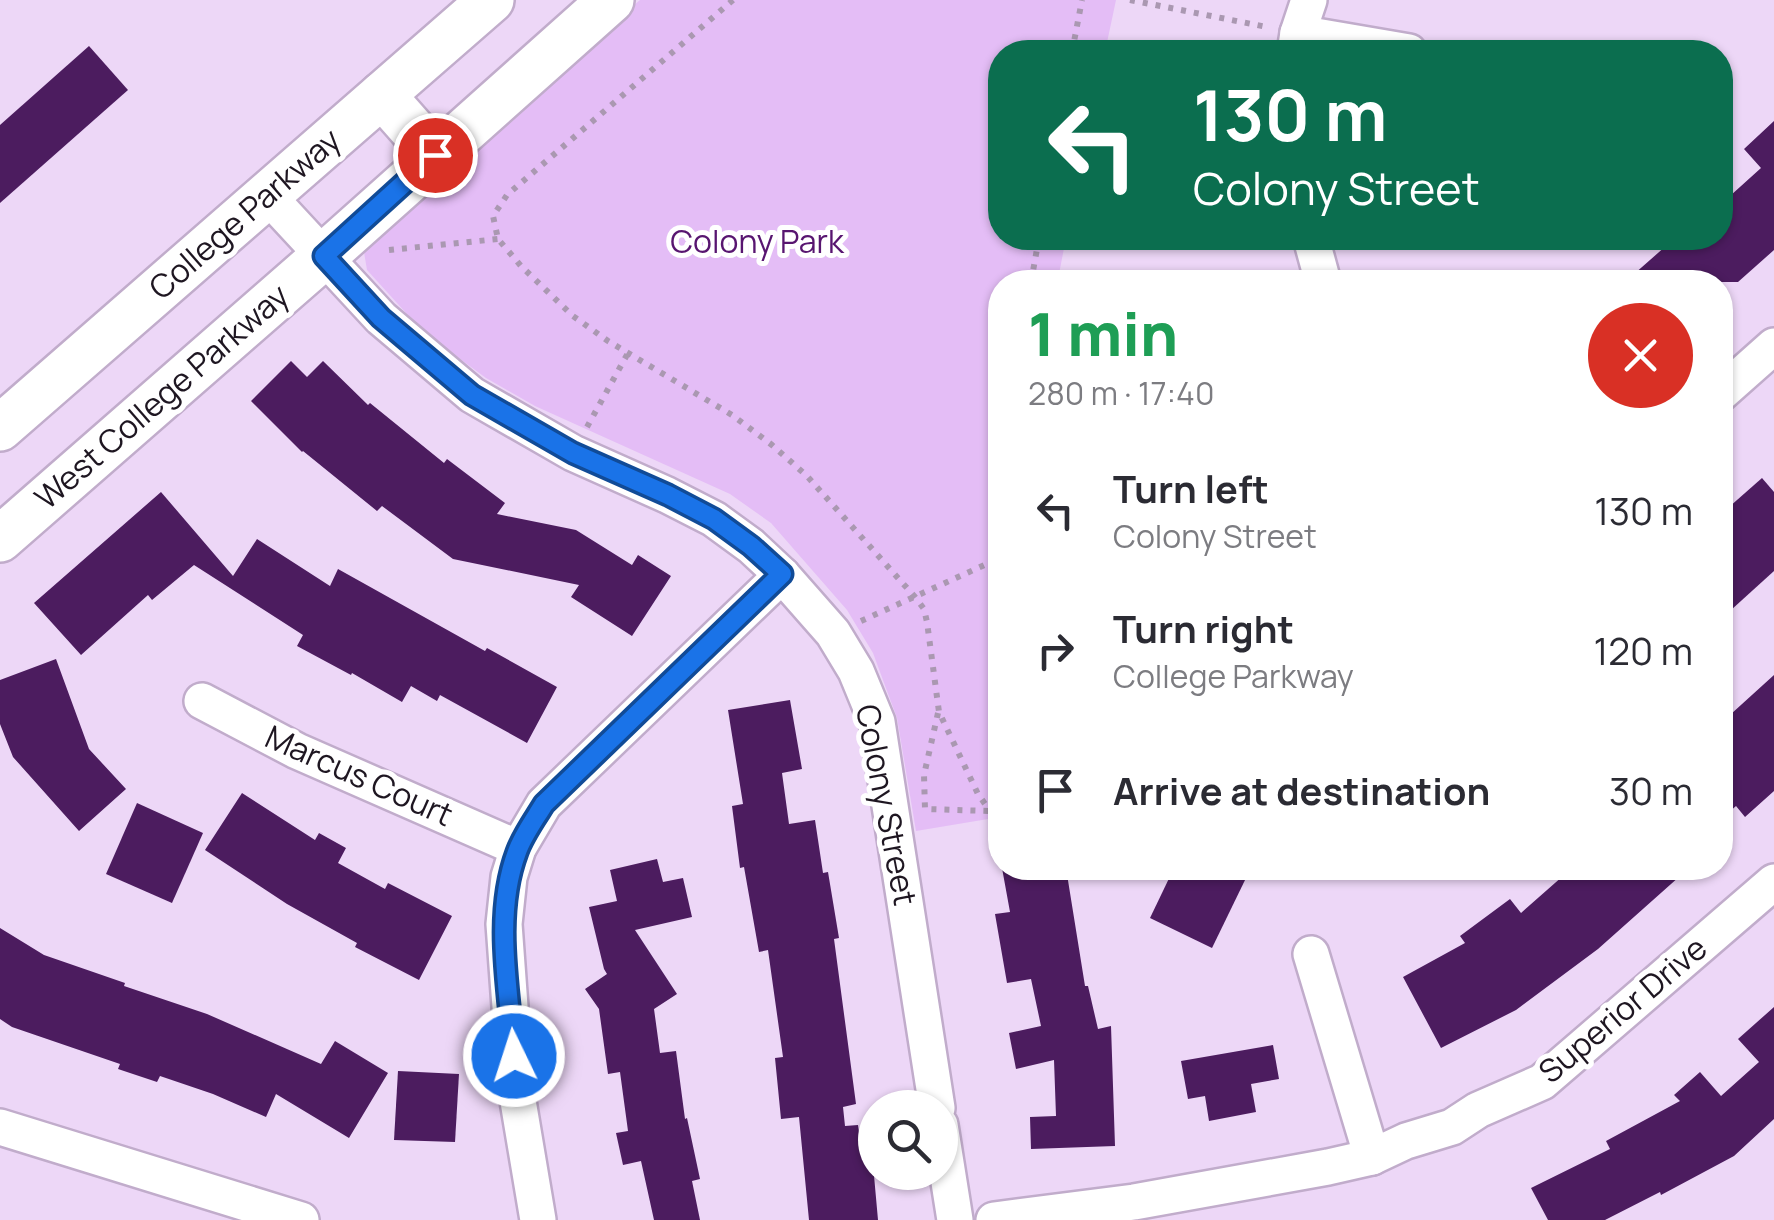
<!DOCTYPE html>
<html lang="en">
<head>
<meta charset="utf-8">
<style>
	:root { --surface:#fff; --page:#f2f2f3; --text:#2b2b33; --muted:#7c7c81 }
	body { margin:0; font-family:Manrope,sans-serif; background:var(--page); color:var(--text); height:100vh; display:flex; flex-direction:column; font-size:38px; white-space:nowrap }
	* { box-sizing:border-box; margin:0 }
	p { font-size:32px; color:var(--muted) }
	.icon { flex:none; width:55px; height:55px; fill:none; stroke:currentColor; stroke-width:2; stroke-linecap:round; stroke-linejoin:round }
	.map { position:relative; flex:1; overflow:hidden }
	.panel { position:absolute; left:988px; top:270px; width:745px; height:610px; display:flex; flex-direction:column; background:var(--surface); border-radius:40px; box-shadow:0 2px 8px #0004 }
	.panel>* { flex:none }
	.banner { position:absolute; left:988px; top:40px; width:745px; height:210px; border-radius:40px; box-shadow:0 2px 8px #0004; background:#0b6e4f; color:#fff; overflow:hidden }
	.controls { position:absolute; left:858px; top:1090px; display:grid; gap:20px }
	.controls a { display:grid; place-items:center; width:100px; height:100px; border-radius:50%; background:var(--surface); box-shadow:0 2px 8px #0004; font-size:50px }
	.pin { position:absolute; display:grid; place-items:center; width:85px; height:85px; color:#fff; margin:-42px; border:5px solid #fff; border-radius:50%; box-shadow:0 2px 10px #0007 }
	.me { position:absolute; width:110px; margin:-55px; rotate:356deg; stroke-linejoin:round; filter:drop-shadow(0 0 8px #0008) }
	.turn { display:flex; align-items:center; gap:35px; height:210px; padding:0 40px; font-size:45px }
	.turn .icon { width:130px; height:130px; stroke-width:2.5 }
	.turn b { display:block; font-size:70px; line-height:85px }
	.round { display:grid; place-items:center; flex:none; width:105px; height:105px; border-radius:52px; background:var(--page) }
	.summary { display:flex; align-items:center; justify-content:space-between; height:170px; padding:0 40px }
	h1 { font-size:60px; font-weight:800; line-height:75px; color:#1e9e55 }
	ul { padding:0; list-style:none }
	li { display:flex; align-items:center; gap:30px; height:140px; padding:0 40px }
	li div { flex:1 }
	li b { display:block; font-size:38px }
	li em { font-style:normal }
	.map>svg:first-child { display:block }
	.green { fill:#e4bdf6 }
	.building { fill:#4c1c5f }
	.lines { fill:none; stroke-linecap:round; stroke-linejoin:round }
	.minor-casing { stroke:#c1accb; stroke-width:40 }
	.major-casing { stroke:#c1accb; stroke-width:50 }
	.path { stroke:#aa98b1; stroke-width:6; stroke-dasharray:5 8; stroke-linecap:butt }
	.minor { stroke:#fff; stroke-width:35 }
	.major { stroke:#fff; stroke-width:45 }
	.route-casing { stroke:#114b97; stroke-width:25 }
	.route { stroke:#1a73e8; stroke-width:18 }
	.labels { text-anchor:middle; stroke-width:10; stroke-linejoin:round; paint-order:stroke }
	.street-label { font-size:32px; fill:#1e1621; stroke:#fff }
	.park-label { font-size:32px; fill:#581570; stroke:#fff }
</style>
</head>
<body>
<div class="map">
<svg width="1774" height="1220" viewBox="0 0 1774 1220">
	<rect width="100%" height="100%" fill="#edd7f7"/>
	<path class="green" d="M640 0H1116L1105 52H1000V238H1066L1059 274 1066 282H1000V817L916 831 897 718 873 653 847 610 771 523 730 494 535 406 486 378 441 345 407 314 367 270 363 246 372 231Z"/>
	<g class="building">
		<path d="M89 46 128 90 0 203V125Z"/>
		<path d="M1774 121V250L1738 282H1625L1675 238H1720V205L1761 168 1744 149Z"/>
		<path d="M291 361 307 377 323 361 368 405 370 403 444 463 447 459 505 503 497 514 576 530 632 565 638 555 671 576 632 636 571 597 579 585 453 559 382 506 377 511 303 451 302 452 251 401Z"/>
		<path d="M1762 478 1774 492V571L1720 620V515Z"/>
		<path d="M161 492 233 576 257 539 330 586 338 569 485 651 487 648 557 687 527 743 440 695 437 701 411 686 402 702 352 673 351 675 297 646 303 635 194 565 152 600 148 595 81 655 34 603Z"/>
		<path d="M56 659 89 749 126 789 79 831 13 757 0 724V680Z"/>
		<path d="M1774 675V791L1745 817 1736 806 1720 820V724Z"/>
		<path d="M790 700 802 769 782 773 789 824 815 820 823 873 828 872 839 938 834 939 856 1104 843 1107 845 1126 858 1125 859 1132 870 1131 878 1220H809L799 1117 781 1119 775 1058 783 1057 768 950 759 952 744 867 740 868 732 806 743 804 728 710Z"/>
		<path d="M242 793 315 840 319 833 346 848 338 863 385 889 388 883 452 916 419 980 355 947 357 943 287 904 205 850Z"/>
		<path d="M137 803 203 833 172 903 106 874Z"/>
		<path d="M657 859 663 882 683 878 692 917 635 930 677 994 654 1009 660 1053 676 1051 685 1119 687 1118 700 1179 692 1181 700 1220H654L641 1161 623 1165 616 1133 628 1131 620 1072 608 1074 599 1009 585 989 607 974 604 969 589 907 617 901 610 870Z"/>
		<path d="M1002 868H1066L1085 986H1088L1098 1029 1111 1026 1115 1146 1031 1149 1030 1117 1056 1116 1054 1060 1016 1069 1009 1033 1041 1026 1031 979 1007 983 995 914 1010 912Z"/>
		<path d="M1174 868H1223L1246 878 1212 948 1150 918Z"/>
		<path d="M1572 868H1689L1598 949 1516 1010 1441 1048 1403 977 1465 943 1460 936 1510 899 1521 913Z"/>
		<path d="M0 928 44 955 125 983 124 986 207 1014 321 1064 335 1041 388 1073 349 1138 276 1094 266 1117 213 1094 160 1076 157 1082 118 1069 120 1064 12 1027 0 1019Z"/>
		<path d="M1774 1007V1119L1734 1156 1661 1195 1660 1192 1605 1220H1548L1531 1188 1610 1149 1606 1141 1680 1101 1674 1095 1700 1072 1721 1096 1759 1062 1738 1039Z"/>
		<path d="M1273 1045 1279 1079 1251 1084 1256 1112 1209 1121 1205 1096 1188 1099 1181 1061Z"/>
		<path d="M398 1071 459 1074 455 1142 394 1140Z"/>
	</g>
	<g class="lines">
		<defs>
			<g id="minor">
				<path d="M1298 33 1409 52"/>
				<path d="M1295 52 1298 33 1309 0"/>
				<path d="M267 195 381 318 472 395 573 453 667 495 714 519 751 546 782 575 833 633 856 671 877 722 937 1108"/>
				<path d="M1311 238 1323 282"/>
				<path d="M1720 394 1774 346"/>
				<path d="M202 701 297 751 518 848"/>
				<path d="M1311 954 1372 1157"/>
				<path d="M940 1125 955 1220"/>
				<path d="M0 1127 301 1220"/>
				<path d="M538 1220 516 1089 504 924 509 877 518 848 544 804 782 575"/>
				<path d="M994 1220 1134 1202 1328 1167 1372 1157 1406 1141 1452 1127 1478 1110 1542 1082 1774 882"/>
			</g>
			<g id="major">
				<path d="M382 95 435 155"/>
				<path d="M0 428 491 0"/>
				<path d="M0 539 324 256 611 0"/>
			</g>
		</defs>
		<use href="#minor" class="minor-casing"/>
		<use href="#major" class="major-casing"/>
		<g class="path">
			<path d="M733 0 507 195 493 216 498 239 521 266 573 316 608 341 732 415 772 445 807 476 915 597 924 609 927 622 939 712 978 794 990 811 1000 809"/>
			<path d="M1130 0 1267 27"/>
			<path d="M1072 52 1082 0"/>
			<path d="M389 250 498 239"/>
			<path d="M1031 282 1039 238"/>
			<path d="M587 427 628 353"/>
			<path d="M861 621 1000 558"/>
			<path d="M938 713 924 775 925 809 990 811"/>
		</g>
		<use href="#minor" class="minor"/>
		<use href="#major" class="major"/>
	</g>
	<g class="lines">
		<defs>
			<path id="route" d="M435 155 324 256 381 318 472 395 573 453 668 495 714 519 751 546 782 574 544 804C535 819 523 835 517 852 493 916 509 990 514 1056"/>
		</defs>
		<use href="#route" class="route-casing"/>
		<use href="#route" class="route"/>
	</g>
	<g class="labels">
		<g class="street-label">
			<text transform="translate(245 214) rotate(-41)" y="11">College Parkway</text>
			<text transform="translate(162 397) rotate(-41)" y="11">West College Parkway</text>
			<text transform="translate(359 776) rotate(24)" y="11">Marcus Court</text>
			<text transform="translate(886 805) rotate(79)" y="11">Colony Street</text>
			<text transform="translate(1623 1010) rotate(-40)" y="11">Superior Drive</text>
		</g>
		<g class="park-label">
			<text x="757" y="253">Colony Park</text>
		</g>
	</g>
</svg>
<div class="controls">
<a><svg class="icon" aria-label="search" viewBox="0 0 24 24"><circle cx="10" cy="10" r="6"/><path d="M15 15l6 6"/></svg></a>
</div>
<div class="pin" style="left:435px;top:155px;background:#d93025"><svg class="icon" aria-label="arrive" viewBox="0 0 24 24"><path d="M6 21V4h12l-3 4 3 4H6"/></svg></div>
<svg class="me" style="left:514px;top:1056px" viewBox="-20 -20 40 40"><circle r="17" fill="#1a73e8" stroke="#fff" stroke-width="3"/><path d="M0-11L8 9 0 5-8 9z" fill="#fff"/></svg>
<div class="banner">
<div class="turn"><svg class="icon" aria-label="left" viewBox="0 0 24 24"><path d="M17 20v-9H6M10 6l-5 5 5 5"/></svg><div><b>130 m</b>Colony Street</div></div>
</div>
<section class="panel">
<div class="summary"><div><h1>1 min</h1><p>280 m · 17:40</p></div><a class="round" style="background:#d93025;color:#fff"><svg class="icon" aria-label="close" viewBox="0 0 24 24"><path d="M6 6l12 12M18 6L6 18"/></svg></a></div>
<ul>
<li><svg class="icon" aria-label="left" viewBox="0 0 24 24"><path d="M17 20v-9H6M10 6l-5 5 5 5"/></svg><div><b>Turn left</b><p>Colony Street</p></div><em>130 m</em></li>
<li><svg class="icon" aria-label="right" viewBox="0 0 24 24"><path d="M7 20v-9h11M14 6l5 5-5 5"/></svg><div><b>Turn right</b><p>College Parkway</p></div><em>120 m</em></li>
<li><svg class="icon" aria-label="arrive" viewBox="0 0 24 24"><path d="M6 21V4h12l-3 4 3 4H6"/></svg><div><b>Arrive at destination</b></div><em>30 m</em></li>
</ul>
</section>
</div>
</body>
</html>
